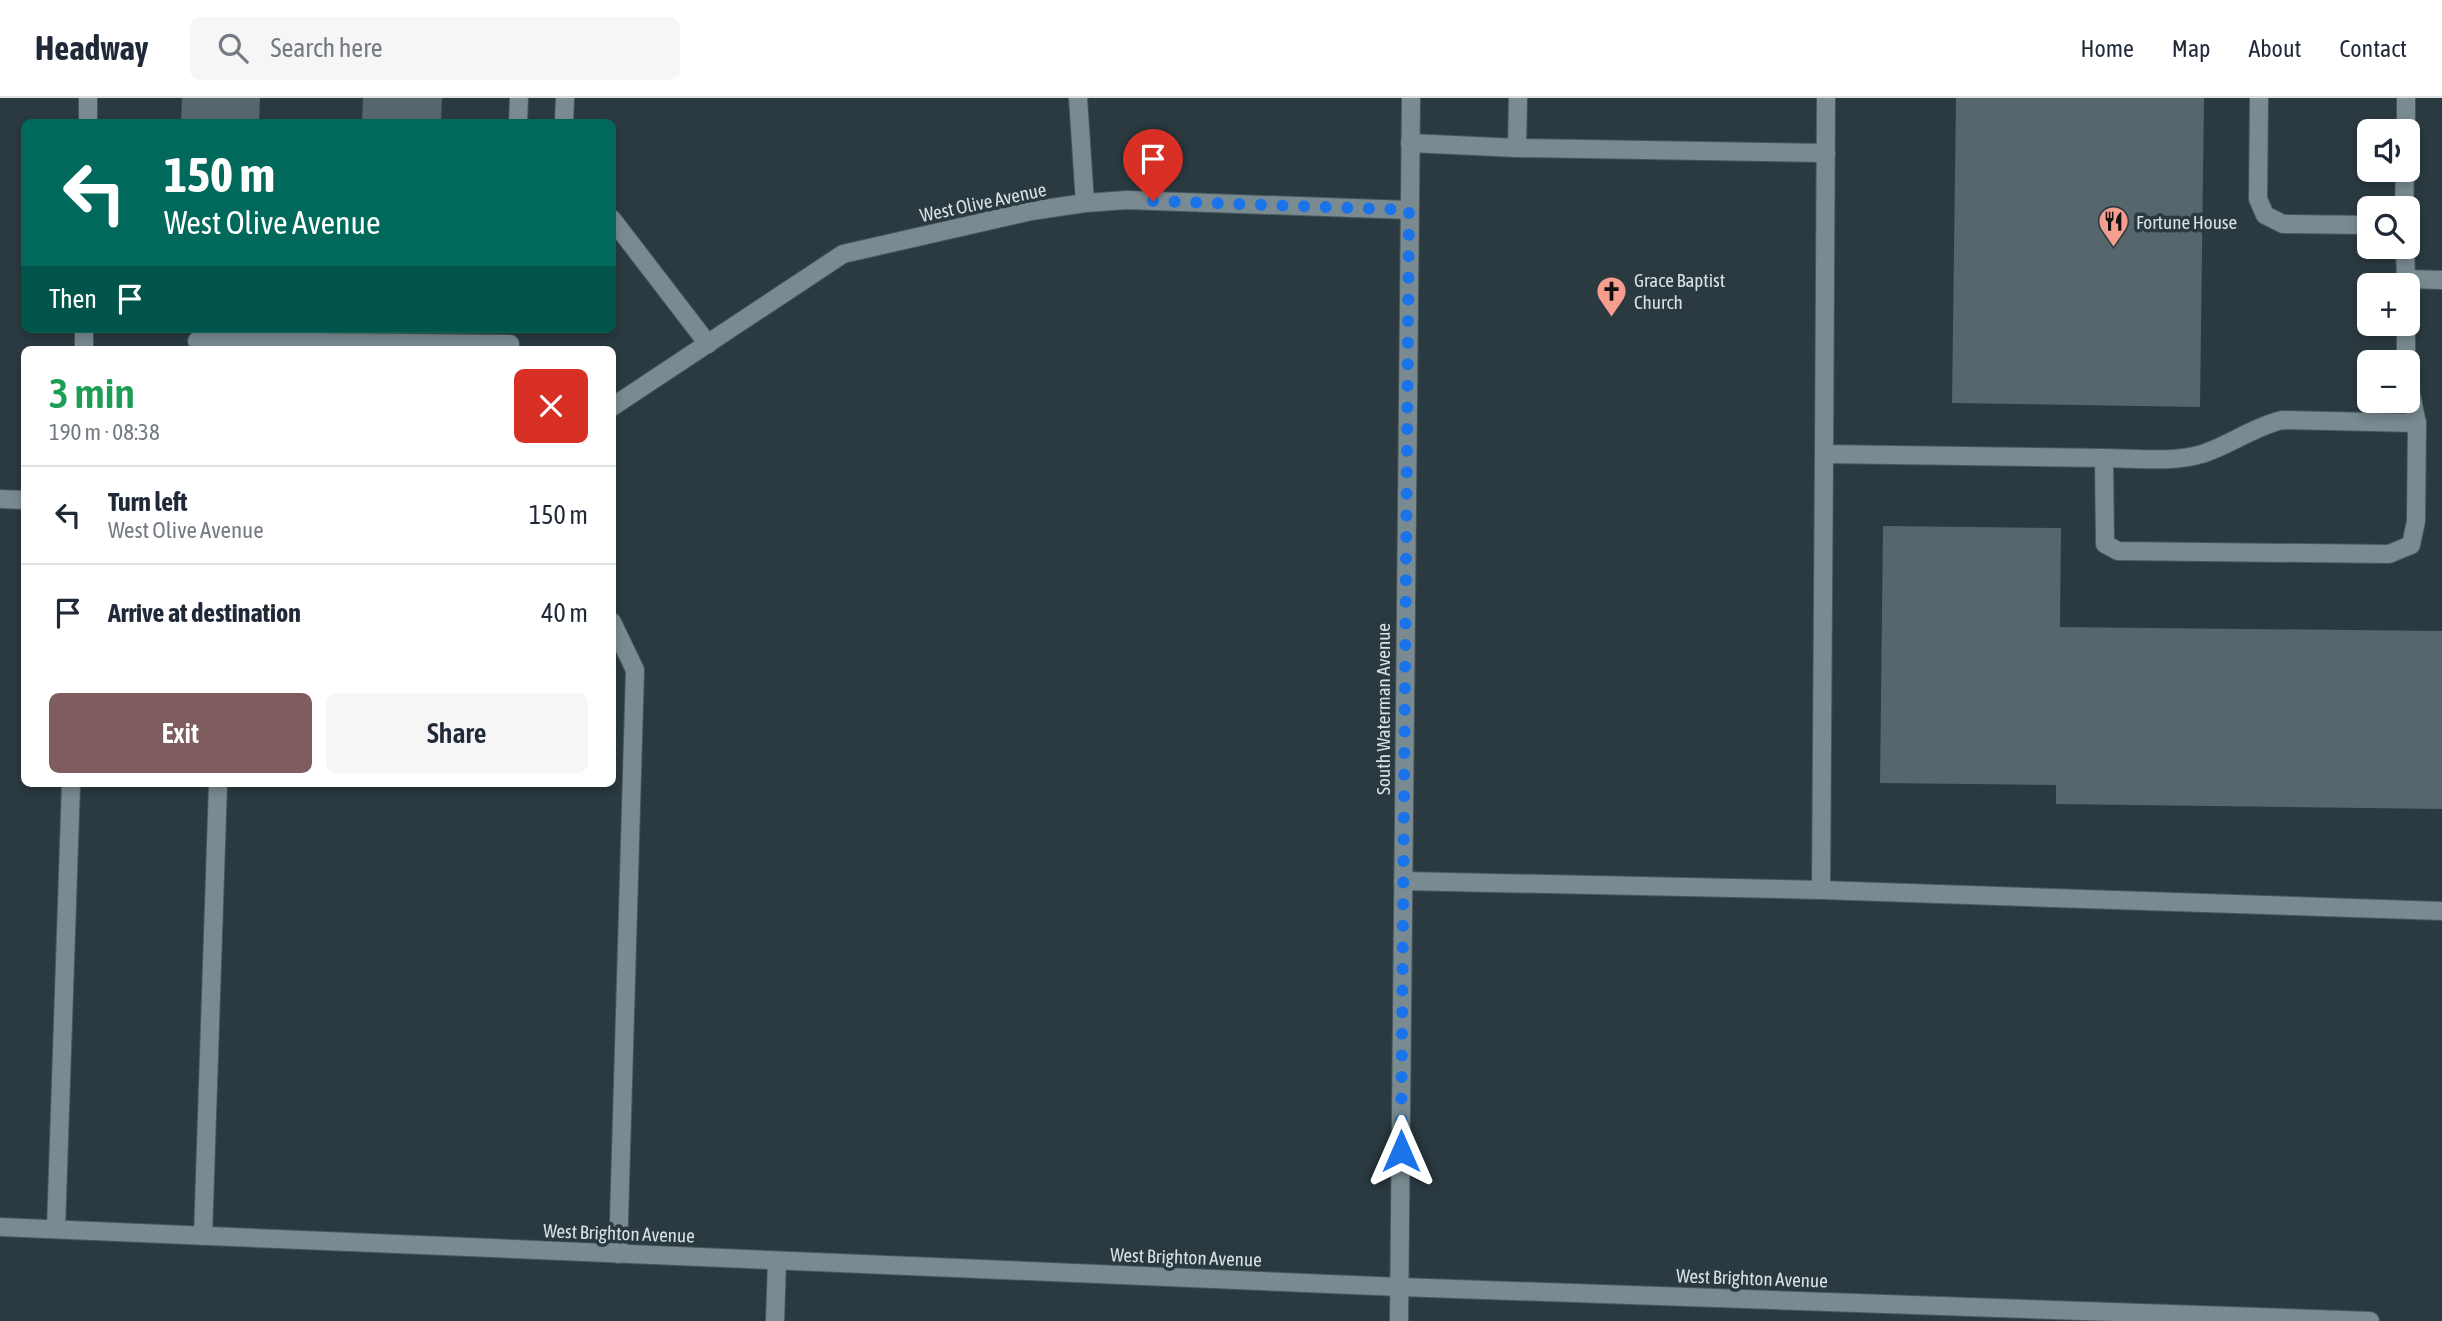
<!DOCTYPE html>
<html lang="en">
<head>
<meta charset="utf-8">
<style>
	:root { --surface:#fff; --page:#f6f6f7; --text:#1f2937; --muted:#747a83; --line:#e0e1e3; --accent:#7f5d5e }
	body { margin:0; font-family:"Asap Condensed",sans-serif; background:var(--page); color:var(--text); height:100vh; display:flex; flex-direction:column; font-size:26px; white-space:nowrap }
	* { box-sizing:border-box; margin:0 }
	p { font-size:23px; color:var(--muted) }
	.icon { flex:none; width:38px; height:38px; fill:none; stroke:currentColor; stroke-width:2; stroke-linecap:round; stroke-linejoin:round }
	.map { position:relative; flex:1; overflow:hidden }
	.panel { position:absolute; left:21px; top:248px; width:595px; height:441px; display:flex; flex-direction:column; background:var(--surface); border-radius:10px; box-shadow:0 4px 10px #0003 }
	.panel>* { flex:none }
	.top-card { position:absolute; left:21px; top:21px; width:595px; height:214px; border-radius:10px; box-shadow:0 4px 10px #0003; background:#00695c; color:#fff; overflow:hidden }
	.controls { position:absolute; left:2357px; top:21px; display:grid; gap:14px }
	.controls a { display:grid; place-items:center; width:63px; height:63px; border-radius:10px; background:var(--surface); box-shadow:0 4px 10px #0003; font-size:35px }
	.pin { position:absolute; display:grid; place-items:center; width:60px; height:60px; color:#fff; margin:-72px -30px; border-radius:50% 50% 50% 0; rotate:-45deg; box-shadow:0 0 7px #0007 }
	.pin .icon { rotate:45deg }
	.me { position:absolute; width:77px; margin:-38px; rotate:0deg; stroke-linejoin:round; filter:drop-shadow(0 0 5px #0008) }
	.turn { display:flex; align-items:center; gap:24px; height:147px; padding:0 28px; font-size:32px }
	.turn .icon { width:91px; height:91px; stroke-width:2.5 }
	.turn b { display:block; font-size:49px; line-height:60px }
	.then { display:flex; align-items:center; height:66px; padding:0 28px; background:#0003; gap:14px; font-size:26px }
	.round { display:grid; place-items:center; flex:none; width:74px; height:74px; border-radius:10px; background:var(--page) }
	.overview { display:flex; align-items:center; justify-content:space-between; height:119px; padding:0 28px }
	h1 { font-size:42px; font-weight:600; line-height:52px; color:#1e9e55 }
	.button { display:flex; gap:14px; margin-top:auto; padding:14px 28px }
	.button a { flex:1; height:80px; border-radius:10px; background:var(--accent); color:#fff; font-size:28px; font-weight:600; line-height:80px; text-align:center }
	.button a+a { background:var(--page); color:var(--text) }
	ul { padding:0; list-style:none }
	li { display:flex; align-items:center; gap:21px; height:98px; padding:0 28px; border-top:2px solid var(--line) }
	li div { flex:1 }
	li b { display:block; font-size:26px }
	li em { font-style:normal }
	header { display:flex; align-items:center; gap:42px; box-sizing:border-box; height:98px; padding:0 35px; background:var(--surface); border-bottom:2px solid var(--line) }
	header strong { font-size:33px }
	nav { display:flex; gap:38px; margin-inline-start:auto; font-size:24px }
	.search { width:490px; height:63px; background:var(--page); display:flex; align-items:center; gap:18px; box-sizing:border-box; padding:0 24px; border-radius:10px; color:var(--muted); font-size:26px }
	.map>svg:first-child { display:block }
	.building { fill:#55666d }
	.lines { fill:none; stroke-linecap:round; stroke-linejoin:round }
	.minor-casing { stroke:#49575b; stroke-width:20 }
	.minor { stroke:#798b91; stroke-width:18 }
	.route { stroke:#1a73e8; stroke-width:12; stroke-dasharray:0 21.6 }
	.labels { text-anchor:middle; stroke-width:7; stroke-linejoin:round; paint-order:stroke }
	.street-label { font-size:19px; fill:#d8e2e5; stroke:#2a3a40 }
	.poi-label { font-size:19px; fill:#d8e2e5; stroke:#2a3a40; text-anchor:start }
</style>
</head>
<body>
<header>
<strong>Headway</strong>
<div class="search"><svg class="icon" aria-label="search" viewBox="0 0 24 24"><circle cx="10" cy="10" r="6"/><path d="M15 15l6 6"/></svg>Search here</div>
<nav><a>Home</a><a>Map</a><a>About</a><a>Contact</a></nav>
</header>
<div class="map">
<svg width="2442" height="1223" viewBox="0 0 2442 1223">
	<rect width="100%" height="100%" fill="#2a3a40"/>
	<g class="building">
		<path d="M182 0H260L259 24H181Z"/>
		<path d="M363 0H442L441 24H362Z"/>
		<path d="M1956 0H2204L2200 309 1952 305Z"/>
		<path d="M1883 428 2061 430 2060 529 2442 533V711L2056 706V687L1880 685Z"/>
	</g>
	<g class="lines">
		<defs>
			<g id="minor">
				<path d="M1078 0 1085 105"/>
				<path d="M1518 0 1517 50 1826 55"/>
				<path d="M2259 0 2258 101 2265 117 2283 126 2370 127"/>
				<path d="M88 24V0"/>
				<path d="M518 24 519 0"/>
				<path d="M564 24 565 0"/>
				<path d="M2406 33V0"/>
				<path d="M1410 45 1517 50"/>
				<path d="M2404 110 2405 72"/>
				<path d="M612 121 708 246"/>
				<path d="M2405 149 2406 181"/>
				<path d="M2406 187V181L2442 182"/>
				<path d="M2406 226V264"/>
				<path d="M197 243 510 246"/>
				<path d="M84 252V231"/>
				<path d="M612 309 843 156 1031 113 1085 105 1127 102 1409 112"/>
				<path d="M1824 356 1826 0"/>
				<path d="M2104 360C2135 360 2172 365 2202 356 2230 347 2253 329 2282 322L2417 325"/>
				<path d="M0 401 24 402"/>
				<path d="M612 524 635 572 618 1156"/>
				<path d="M1403 783 1821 792 1824 356 2104 360 2105 446 2118 453 2389 456 2411 447 2416 423 2417 325 2408 283"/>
				<path d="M1821 792 2442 813"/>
				<path d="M0 1129 1400 1189 2370 1223"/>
				<path d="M56 1131 71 686"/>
				<path d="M203 1138 218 686"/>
				<path d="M775 1223 777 1163"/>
				<path d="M1399 1223 1411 0"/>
			</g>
		</defs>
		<use href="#minor" class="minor-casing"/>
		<use href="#minor" class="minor"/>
	</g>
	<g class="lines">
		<path class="route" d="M1153 103 1409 112 1401 1053"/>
	</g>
	<defs>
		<symbol id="restaurant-pin" viewBox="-11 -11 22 30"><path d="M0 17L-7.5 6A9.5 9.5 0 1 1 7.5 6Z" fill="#f59d8e" stroke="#2a3a40"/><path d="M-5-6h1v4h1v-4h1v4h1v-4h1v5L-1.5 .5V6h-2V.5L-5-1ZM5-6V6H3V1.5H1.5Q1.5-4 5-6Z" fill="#111"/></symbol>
		<symbol id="church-pin" viewBox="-11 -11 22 30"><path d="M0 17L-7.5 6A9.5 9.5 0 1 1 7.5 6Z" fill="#f59d8e" stroke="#2a3a40"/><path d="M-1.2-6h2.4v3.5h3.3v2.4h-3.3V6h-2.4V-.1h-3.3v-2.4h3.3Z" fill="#111"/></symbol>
	</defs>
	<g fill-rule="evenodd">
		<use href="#restaurant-pin" x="2096" y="106" width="35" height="47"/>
		<use href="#church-pin" x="1594" y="176" width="35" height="47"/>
	</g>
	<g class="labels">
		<g class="street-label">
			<text transform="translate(983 104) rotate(-12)" y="7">West Olive Avenue</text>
			<text transform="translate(1383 611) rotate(-90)" y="7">South Waterman Avenue</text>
			<text transform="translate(619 1135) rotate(2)" y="7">West Brighton Avenue</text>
			<text transform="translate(1186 1159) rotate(2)" y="7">West Brighton Avenue</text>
			<text transform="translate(1752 1180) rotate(2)" y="7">West Brighton Avenue</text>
		</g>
		<g class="poi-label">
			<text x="2136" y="131">Fortune House</text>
			<text x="1634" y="189">Grace Baptist<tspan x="1634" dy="22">Church</tspan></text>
		</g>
	</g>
</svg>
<div class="controls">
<a><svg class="icon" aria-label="sound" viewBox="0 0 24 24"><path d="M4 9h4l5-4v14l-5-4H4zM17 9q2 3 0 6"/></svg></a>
<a><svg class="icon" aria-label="search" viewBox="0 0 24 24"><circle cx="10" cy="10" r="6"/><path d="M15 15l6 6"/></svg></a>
<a>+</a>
<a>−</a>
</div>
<div class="pin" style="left:1153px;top:103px;background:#d93025"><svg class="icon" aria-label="arrive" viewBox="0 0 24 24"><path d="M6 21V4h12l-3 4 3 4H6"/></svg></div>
<svg class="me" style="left:1401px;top:1053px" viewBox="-20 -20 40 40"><path d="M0-17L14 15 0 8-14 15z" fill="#1a73e8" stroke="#fff" stroke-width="4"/></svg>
<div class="top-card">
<div class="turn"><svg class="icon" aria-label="left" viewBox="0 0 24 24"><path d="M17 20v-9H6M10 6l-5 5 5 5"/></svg><div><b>150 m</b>West Olive Avenue</div></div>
<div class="then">Then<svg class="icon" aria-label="arrive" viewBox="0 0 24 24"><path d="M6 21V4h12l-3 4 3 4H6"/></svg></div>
</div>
<section class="panel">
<div class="overview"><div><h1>3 min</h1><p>190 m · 08:38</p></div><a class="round" style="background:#d93025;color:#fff"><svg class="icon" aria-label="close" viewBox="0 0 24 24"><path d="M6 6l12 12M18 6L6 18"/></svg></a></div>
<ul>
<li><svg class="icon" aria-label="left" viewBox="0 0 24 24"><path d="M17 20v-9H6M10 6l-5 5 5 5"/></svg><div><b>Turn left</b><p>West Olive Avenue</p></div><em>150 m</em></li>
<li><svg class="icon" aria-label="arrive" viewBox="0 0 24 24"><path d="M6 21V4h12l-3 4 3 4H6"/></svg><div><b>Arrive at destination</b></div><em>40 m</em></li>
</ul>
<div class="button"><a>Exit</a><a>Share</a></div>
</section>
</div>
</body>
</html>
